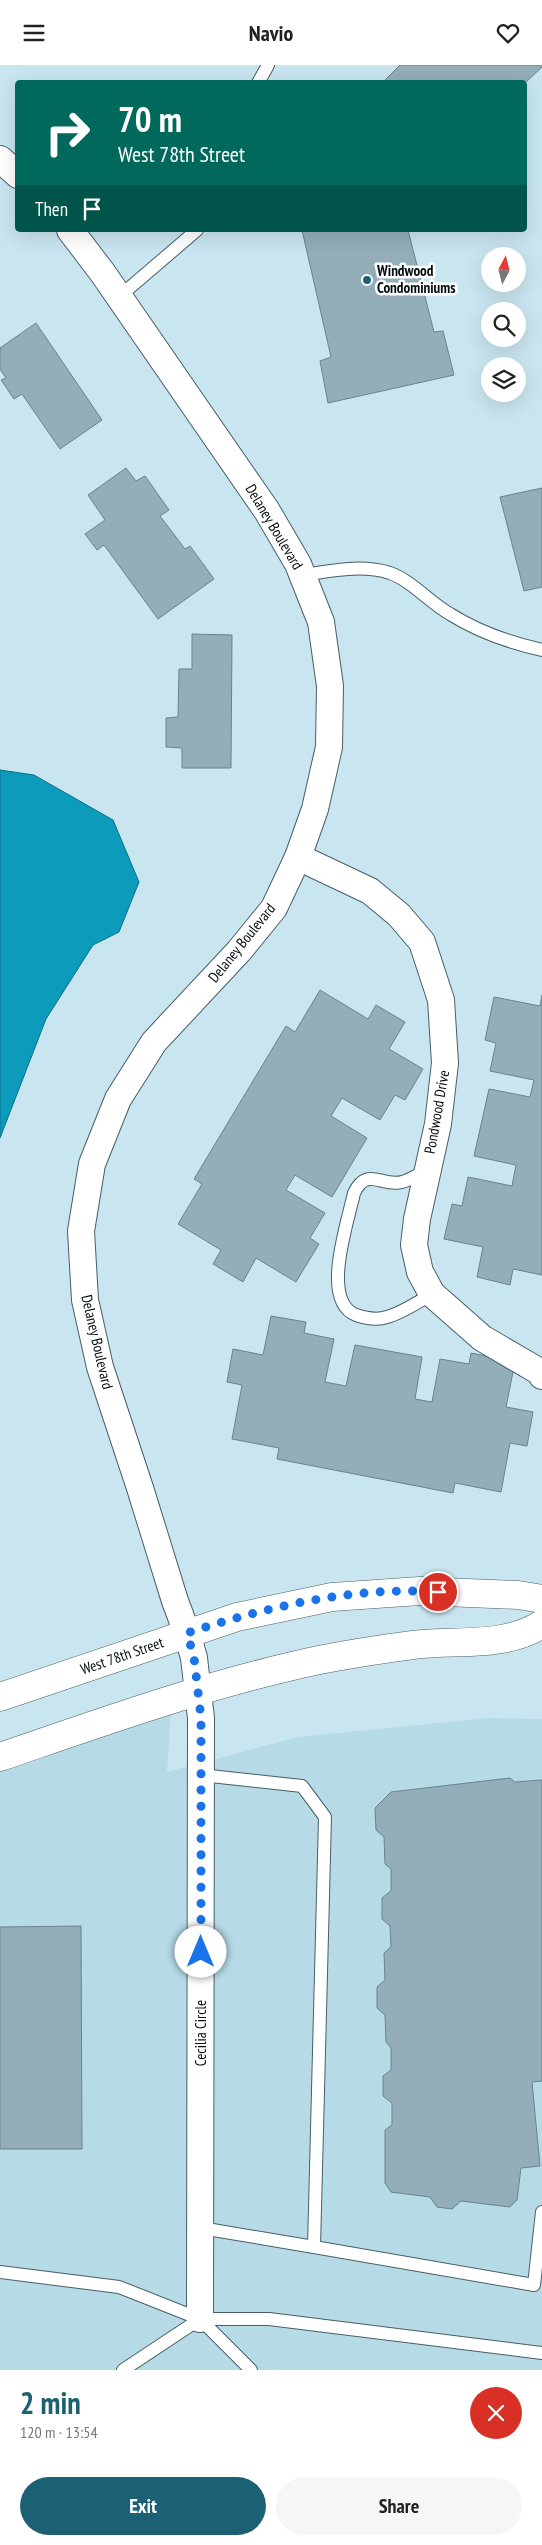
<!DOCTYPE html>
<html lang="en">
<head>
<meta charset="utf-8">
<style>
	:root { --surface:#fff; --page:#f6f6f6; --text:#222; --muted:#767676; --accent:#1c6073 }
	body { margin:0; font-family:"PT Sans Narrow",sans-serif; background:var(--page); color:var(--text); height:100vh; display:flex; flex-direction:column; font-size:19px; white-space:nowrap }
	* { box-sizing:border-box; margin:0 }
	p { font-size:16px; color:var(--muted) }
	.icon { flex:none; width:28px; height:28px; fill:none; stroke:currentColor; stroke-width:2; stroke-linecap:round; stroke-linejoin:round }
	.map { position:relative; height:2305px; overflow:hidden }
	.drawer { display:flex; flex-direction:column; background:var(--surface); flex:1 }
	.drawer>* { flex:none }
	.top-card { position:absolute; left:15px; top:15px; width:512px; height:152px; border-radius:5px; box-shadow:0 5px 20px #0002; background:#00695c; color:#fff; overflow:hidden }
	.needle { width:32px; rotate:7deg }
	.tools { position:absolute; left:481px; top:182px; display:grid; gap:10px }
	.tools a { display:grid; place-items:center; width:45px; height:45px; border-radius:50%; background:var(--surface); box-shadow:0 5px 20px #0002; font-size:25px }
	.pin { position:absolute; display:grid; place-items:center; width:42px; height:42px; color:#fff; margin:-21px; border:2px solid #fff; border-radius:50%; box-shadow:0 1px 5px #0007 }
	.me { position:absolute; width:55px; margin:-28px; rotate:0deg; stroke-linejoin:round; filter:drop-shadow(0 0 4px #0008) }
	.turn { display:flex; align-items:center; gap:18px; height:105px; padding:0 20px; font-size:22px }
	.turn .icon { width:65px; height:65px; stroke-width:2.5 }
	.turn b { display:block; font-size:35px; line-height:42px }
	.then { display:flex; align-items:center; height:48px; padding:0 20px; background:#0003; gap:10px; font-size:19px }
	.round { display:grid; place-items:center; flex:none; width:52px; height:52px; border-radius:26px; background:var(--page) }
	.headline { display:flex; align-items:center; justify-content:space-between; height:85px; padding:0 20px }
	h1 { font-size:30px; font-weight:800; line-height:38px; color:var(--accent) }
	.cta { display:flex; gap:10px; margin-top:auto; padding:10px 20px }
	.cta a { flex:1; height:58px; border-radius:30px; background:var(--accent); color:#fff; font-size:20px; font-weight:800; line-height:58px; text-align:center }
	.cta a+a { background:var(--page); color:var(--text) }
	header { display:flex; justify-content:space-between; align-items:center; height:65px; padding:0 20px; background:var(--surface); font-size:22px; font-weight:800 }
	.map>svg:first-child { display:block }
	.built { fill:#b6dbe7 }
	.water { fill:#0c9bbb; stroke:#0a7088 }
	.building { fill:#93aeb8; stroke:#69838b }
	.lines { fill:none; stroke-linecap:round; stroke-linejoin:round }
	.lane-casing { stroke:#475f68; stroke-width:14 }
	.street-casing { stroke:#475f68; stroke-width:28 }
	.secondary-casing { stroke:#475f68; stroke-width:29 }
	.lane { stroke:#fff; stroke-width:12 }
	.street { stroke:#fff; stroke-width:26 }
	.secondary { stroke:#fff; stroke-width:28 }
	.route { stroke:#1a73e8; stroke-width:9; stroke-dasharray:0 16.2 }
	.poi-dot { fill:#1c6073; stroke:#fff; stroke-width:2 }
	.labels { text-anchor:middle; stroke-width:5; stroke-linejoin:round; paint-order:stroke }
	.poi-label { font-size:15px; font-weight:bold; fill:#050d11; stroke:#fff; text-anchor:start }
	.street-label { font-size:15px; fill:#050d11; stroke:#fff }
</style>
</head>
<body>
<header><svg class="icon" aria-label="menu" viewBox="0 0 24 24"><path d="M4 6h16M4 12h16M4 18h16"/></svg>Navio<svg class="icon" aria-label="heart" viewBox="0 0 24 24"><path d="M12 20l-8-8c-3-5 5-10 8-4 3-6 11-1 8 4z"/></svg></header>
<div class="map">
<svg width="542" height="2305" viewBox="0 0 542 2305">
	<rect width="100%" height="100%" fill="#c9e5ef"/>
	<path class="built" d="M171 1647 167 1707 298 1672 488 1653 542 1654V2305H0V1701Z"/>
	<path class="water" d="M0 705 34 710 113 755 139 817 119 867 93 880 46 954 0 1073Z"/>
	<g class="building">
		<path d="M400 0H542V2L525 18H382Z"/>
		<path d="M302 165H408L434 267 443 266 454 310 328 338 320 296 331 292Z"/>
		<path d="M36 258 102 355 60 384 22 329 14 334 1 315 6 313 0 304V283Z"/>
		<path d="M126 403 136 416 145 411 169 445 160 451 185 484 190 481 214 514 158 554 104 480 97 485 85 469 105 455 88 430Z"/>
		<path d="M542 423V522L524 526 500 432Z"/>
		<path d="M192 569 232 570 231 703H182V683L166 682V653L178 652 179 604H192Z"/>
		<path d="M320 925 368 954 376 940 405 957 389 984 423 1004 405 1035 395 1030 380 1055 342 1033 331 1051 367 1073 332 1132 295 1110 286 1125 325 1148 310 1173 319 1179 296 1217 256 1193 243 1217 213 1199 221 1185 178 1159 202 1119 194 1114 286 961 295 967Z"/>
		<path d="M542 930V1210L513 1204 510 1220 477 1212 483 1182 444 1174 452 1139 462 1141 468 1112 512 1121 516 1100 474 1091 489 1024 530 1032 534 1015 490 1006 496 978 485 975 494 932 540 941Z"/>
		<path d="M271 1251 306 1257 304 1268 334 1274 325 1317 346 1321 355 1280 422 1292 415 1334 432 1337 440 1294 469 1299 471 1288 515 1297 506 1342 533 1347 527 1381 510 1378 501 1427 455 1418 453 1428 277 1394 279 1383 232 1374 242 1320 227 1317 233 1284 263 1290Z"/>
		<path d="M510 1713 515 1717 542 1715V2016L532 2017 540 2101 521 2103 517 2135 510 2142 461 2136 452 2144 437 2142 430 2132 391 2127 385 2118V2065L392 2060V2038L383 2031V2011L391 2005V1983L386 1977 385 1950 377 1943V1922L385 1915 384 1888 391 1882 390 1861 382 1854V1833L391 1826V1804L385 1799 384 1772 376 1765 375 1743 391 1727Z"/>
		<path d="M81 1861 82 2084H0V1862Z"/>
	</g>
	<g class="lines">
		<defs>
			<g id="lane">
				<path d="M258 18 268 0"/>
				<path d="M120 231 197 165"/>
				<path d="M303 510C331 506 361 499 390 508 412 516 429 537 450 549 477 566 511 578 542 585"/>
				<path d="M427 1105C419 1109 410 1115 402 1117 381 1122 367 1101 354 1128 348 1157 320 1236 356 1250 365 1253 378 1255 387 1252 402 1248 418 1237 432 1229"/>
				<path d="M201 1710 302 1721 325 1752 314 2182 534 2220 542 2147"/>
				<path d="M201 2163 314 2182"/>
				<path d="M0 2207 119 2222 200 2254H269L542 2288"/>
				<path d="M200 2254 251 2305"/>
				<path d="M123 2305 200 2254"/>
			</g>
			<g id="street">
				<path d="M0 94 18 110"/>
				<path d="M70 165 102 207 267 446 298 499 321 557 330 621 329 682 315 744 298 792 274 843 239 886 154 977 118 1034 92 1099 81 1166 85 1235 100 1302 140 1423 175 1536 187 1568 194 1593 201 1653 200 2254"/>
				<path d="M298 792 370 826 399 850 422 877 441 935 445 998 438 1059 417 1154 414 1180 420 1207 432 1229 482 1273 540 1307 542 1311"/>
			</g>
			<g id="secondary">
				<path d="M0 1632 237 1552 332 1532 420 1526 518 1530 542 1534"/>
				<path d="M0 1692C105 1656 211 1618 319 1595 350 1589 382 1584 413 1580 457 1574 502 1584 542 1559"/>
			</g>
		</defs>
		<use href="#lane" class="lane-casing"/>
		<use href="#street" class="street-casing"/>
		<use href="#secondary" class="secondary-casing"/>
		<use href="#lane" class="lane"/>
		<use href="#street" class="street"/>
		<use href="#secondary" class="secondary"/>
	</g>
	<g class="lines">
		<path class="route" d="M201 1887V1653L194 1592 187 1568C267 1542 354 1521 438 1527"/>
	</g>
	<circle class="poi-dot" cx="367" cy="215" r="5"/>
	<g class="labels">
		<g class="poi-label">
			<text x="377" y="211">Windwood<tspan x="377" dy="17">Condominiums</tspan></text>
		</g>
		<g class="street-label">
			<text transform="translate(274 462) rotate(59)" y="5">Delaney Boulevard</text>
			<text transform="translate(242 878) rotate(-51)" y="5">Delaney Boulevard</text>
			<text transform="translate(437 1047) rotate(-80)" y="5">Pondwood Drive</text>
			<text transform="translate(97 1277) rotate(77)" y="5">Delaney Boulevard</text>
			<text transform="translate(122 1591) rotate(-19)" y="5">West 78th Street</text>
			<text transform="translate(201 1968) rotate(-90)" y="5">Cecilia Circle</text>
		</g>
	</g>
</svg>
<div class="tools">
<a><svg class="needle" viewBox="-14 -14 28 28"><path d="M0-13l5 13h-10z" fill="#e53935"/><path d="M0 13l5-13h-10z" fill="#767676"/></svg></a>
<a><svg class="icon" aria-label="search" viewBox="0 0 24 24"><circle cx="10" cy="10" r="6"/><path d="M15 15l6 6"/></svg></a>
<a><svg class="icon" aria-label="layers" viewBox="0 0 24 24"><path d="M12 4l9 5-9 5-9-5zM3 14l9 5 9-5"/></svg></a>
</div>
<div class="pin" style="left:438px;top:1527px;background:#d93025"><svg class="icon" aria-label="arrive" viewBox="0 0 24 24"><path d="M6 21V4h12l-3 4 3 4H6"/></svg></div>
<svg class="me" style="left:201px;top:1887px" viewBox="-20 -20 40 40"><circle r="19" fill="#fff"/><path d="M0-13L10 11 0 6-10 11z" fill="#1a73e8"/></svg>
<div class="top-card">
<div class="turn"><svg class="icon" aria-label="right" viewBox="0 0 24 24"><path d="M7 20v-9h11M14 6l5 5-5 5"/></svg><div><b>70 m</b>West 78th Street</div></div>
<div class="then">Then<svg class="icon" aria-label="arrive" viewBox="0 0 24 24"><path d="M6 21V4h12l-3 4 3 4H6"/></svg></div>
</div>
</div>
<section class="drawer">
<div class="headline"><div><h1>2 min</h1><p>120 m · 13:54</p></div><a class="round" style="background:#d93025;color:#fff"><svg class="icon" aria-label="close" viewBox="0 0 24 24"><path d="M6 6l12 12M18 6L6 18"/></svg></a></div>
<div class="cta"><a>Exit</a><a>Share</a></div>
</section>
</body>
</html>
